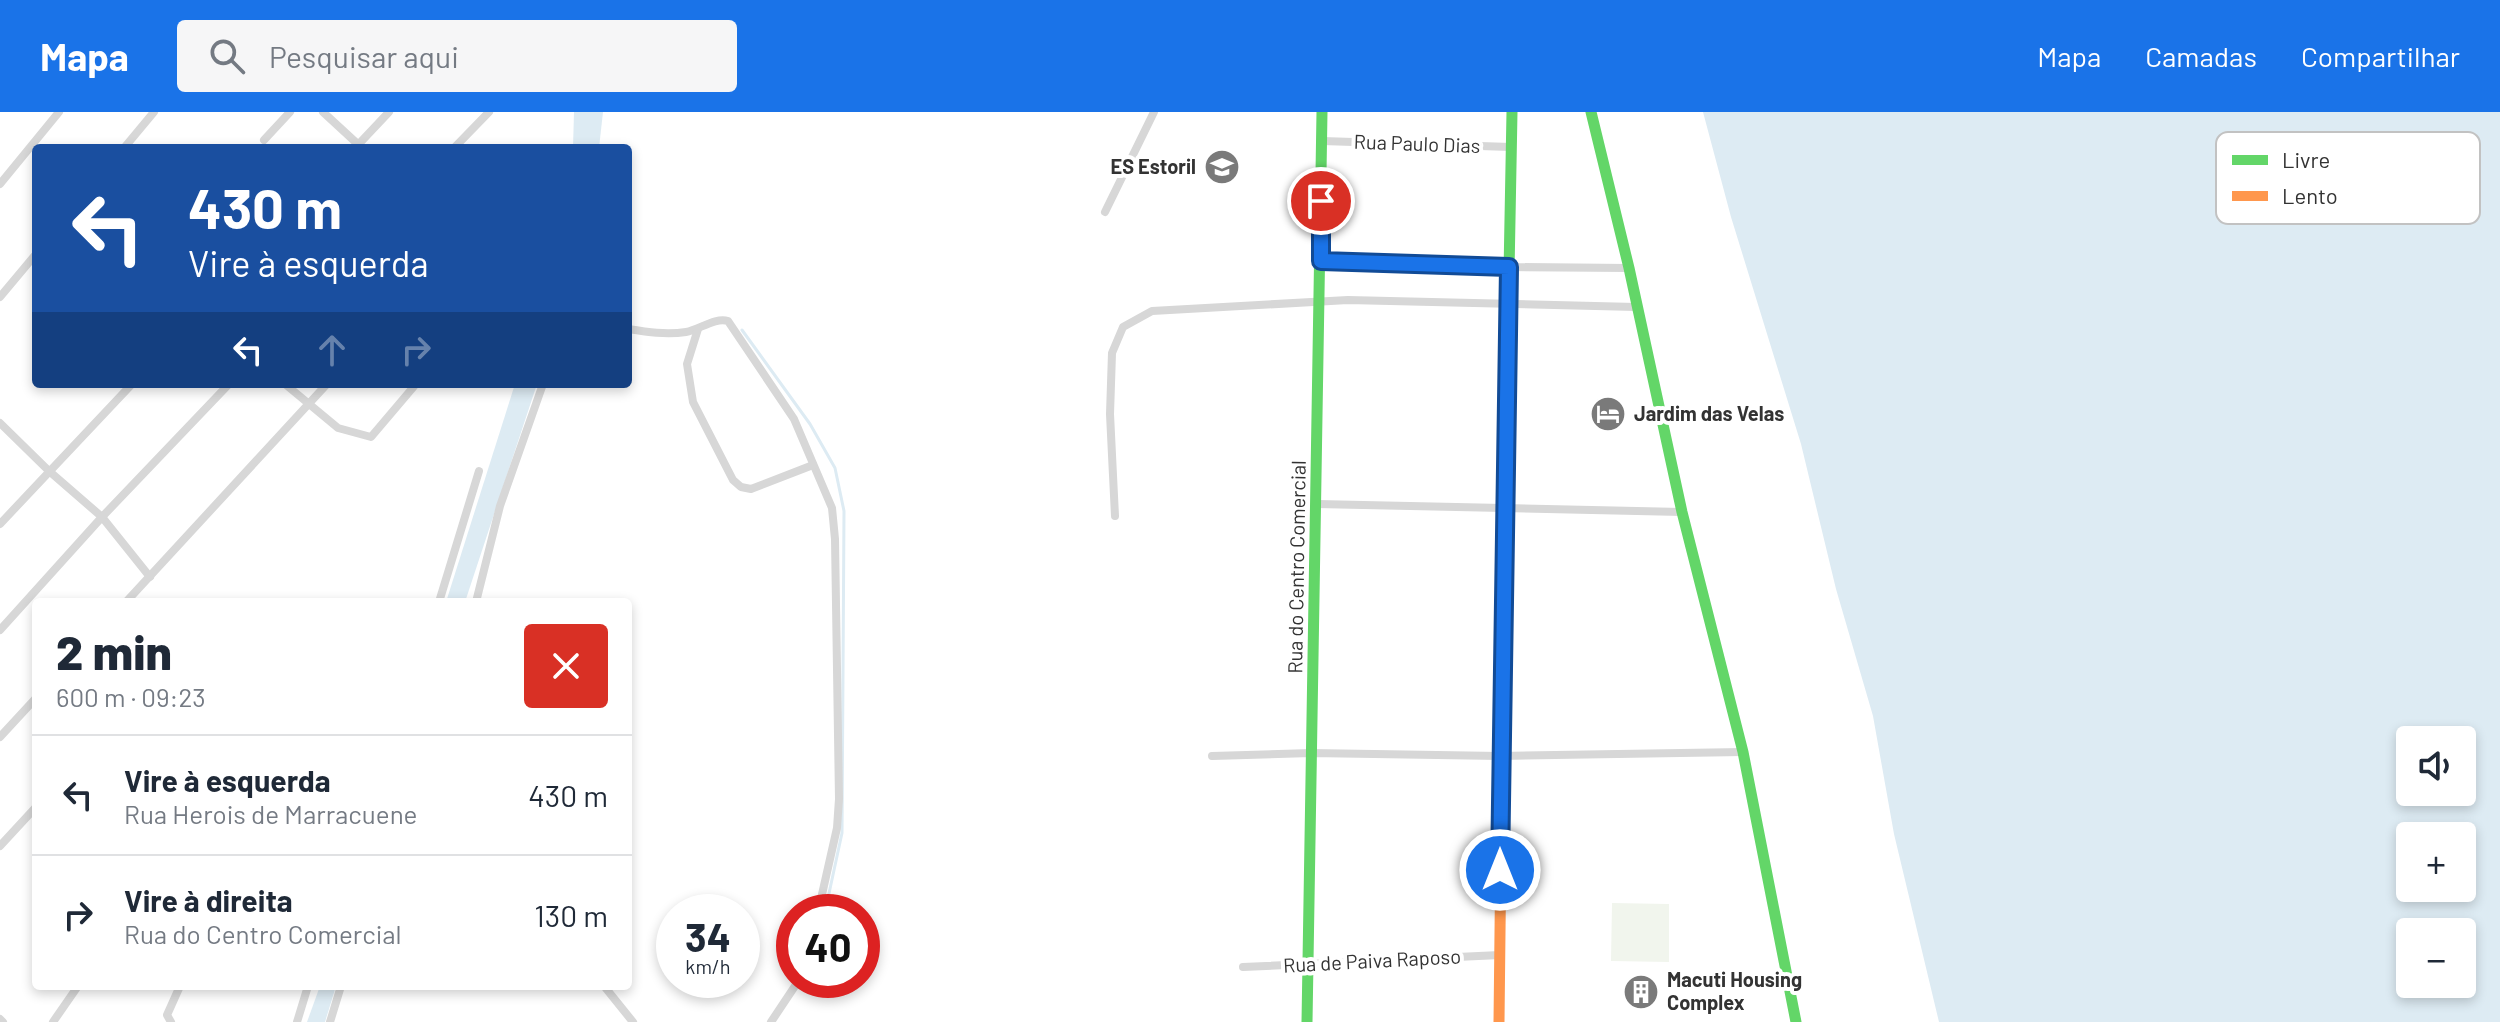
<!DOCTYPE html>
<html lang="pt">
<head>
<meta charset="utf-8">
<style>
	:root { --surface:#fff; --page:#f6f6f7; --text:#1f2937; --muted:#747a83; --line:#e0e1e3; --accent:#1a73e8 }
	body { margin:0; font-family:Barlow,sans-serif; background:var(--page); color:var(--text); height:100vh; display:flex; flex-direction:column; font-size:30px; white-space:nowrap }
	* { box-sizing:border-box; margin:0 }
	p { font-size:26px; color:var(--muted) }
	.icon { flex:none; width:44px; height:44px; fill:none; stroke:currentColor; stroke-width:2; stroke-linecap:round; stroke-linejoin:round }
	.map { position:relative; flex:1; overflow:hidden }
	.details { position:absolute; left:32px; top:486px; width:600px; height:392px; display:flex; flex-direction:column; background:var(--surface); border-radius:8px; box-shadow:0 4px 12px #0003 }
	.details>* { flex:none }
	.banner { position:absolute; left:32px; top:32px; width:600px; height:244px; border-radius:8px; box-shadow:0 4px 12px #0003; background:#1a4fa0; color:#fff; overflow:hidden }
	.tools { position:absolute; left:2396px; top:614px; display:grid; gap:16px }
	.tools a { display:grid; place-items:center; width:80px; height:80px; border-radius:8px; background:var(--surface); box-shadow:0 4px 12px #0003; font-size:40px }
	.speed { position:absolute; left:656px; top:782px; display:flex; gap:16px; font-size:40px; font-weight:700; text-align:center }
	.speed>* { display:grid; place-content:center; width:104px; height:104px; border-radius:50%; background:var(--surface); box-shadow:0 4px 12px #0003; line-height:1 }
	.speed small { font-size:20px; font-weight:400 }
	.speed .limit { border:12px solid #d22; background:#fff; color:#111 }
	.pin { position:absolute; display:grid; place-items:center; width:68px; height:68px; color:#fff; margin:-34px; border:4px solid #fff; border-radius:50%; box-shadow:0 2px 8px #0007 }
	.me { position:absolute; width:88px; margin:-44px; rotate:0deg; stroke-linejoin:round; filter:drop-shadow(0 0 6px #0008) }
	.turn { display:flex; align-items:center; gap:28px; height:168px; padding:0 24px; font-size:36px }
	.turn .icon { width:104px; height:104px; stroke-width:2.5 }
	.turn b { display:block; font-size:56px; line-height:68px }
	.lanes { display:flex; align-items:center; height:76px; padding:0 24px; background:#0003; justify-content:center; gap:40px; direction:ltr }
	.lanes .off { opacity:.35 }
	.round { display:grid; place-items:center; flex:none; width:84px; height:84px; border-radius:8px; background:var(--page) }
	.headline { display:flex; align-items:center; justify-content:space-between; height:136px; padding:0 24px }
	h1 { font-size:48px; font-weight:800; line-height:60px }
	ul { padding:0; list-style:none }
	li { display:flex; align-items:center; gap:24px; height:120px; padding:0 24px; border-top:2px solid var(--line) }
	li div { flex:1 }
	li b { display:block; font-size:30px }
	li em { font-style:normal }
	header { display:flex; align-items:center; gap:48px; box-sizing:border-box; height:112px; padding:0 40px; background:var(--accent); color:#fff }
	header strong { font-size:38px }
	nav { display:flex; gap:44px; margin-inline-start:auto; font-size:28px }
	.search { width:560px; height:72px; background:var(--page); display:flex; align-items:center; gap:20px; box-sizing:border-box; padding:0 28px; border-radius:8px; color:var(--muted); font-size:30px }
	.map>svg:first-child { display:block }
	.green { fill:#f1f5ed }
	.water { fill:#ddebf3; fill-rule:evenodd }
	.lines { fill:none; stroke-linecap:round; stroke-linejoin:round }
	.stream { stroke:#ddebf3; stroke-width:3 }
	.street { stroke:#d7d7d7; stroke-width:8 }
	.fast { stroke:#63d668; stroke-width:11 }
	.slow { stroke:#ff974d; stroke-width:11 }
	.route-casing { stroke:#114b97; stroke-width:20 }
	.route { stroke:#1a73e8; stroke-width:14 }
	.labels { text-anchor:middle; stroke-width:8; stroke-linejoin:round; paint-order:stroke }
	.street-label { font-size:20px; fill:#333; stroke:#fff }
	.poi-label { font-size:20px; font-weight:bold; fill:#333; stroke:#fff; text-anchor:start }
	.key { fill:#fff; stroke:#c2c2c2; stroke-width:2 }
	.key-label { font-size:22px; fill:#333 }
</style>
</head>
<body>
<header>
<strong>Mapa</strong>
<div class="search"><svg class="icon" aria-label="search" viewBox="0 0 24 24"><circle cx="10" cy="10" r="6"/><path d="M15 15l6 6"/></svg>Pesquisar aqui</div>
<nav><a>Mapa</a><a>Camadas</a><a>Compartilhar</a></nav>
</header>
<div class="map">
<svg width="2500" height="910" viewBox="0 0 2500 910">
	<rect width="100%" height="100%" fill="#fff"/>
	<path class="green" d="M1612 791 1669 792V850L1611 849Z"/>
	<g class="water">
		<path d="M574 0H603L599 36H573Z"/>
		<path d="M1703 0H2500V910H1939L1894 722 1873 604 1836 477 1801 332 1731 105ZM2462 628V680H2410V628ZM2462 724V776H2410V724ZM2462 820V872H2410V820Z"/>
		<path d="M515 272H537L465 490H446Z"/>
		<path d="M320 874H336L325 910H307Z"/>
	</g>
	<g class="lines">
		<path class="stream" d="M742 218 810 312 835 356 844 399 842 721 825 800"/>
		<g class="street">
			<path d="M323 0 362 36"/>
			<path d="M264 28 290 0"/>
			<path d="M1322 29 1511 35"/>
			<path d="M356 35 389 0"/>
			<path d="M124 36 154 0"/>
			<path d="M454 36 489 0"/>
			<path d="M0 72 59 0"/>
			<path d="M1105 100 1154 0"/>
			<path d="M1321 149 1509 155 1629 156"/>
			<path d="M0 185 36 142"/>
			<path d="M628 217C647 220 666 223 686 220 699 218 715 205 728 209L794 307 832 396 835 427 839 687 837 716 818 800"/>
			<path d="M698 217 687 252 693 290 733 368 741 375 751 377 813 353"/>
			<path d="M285 272 338 316 371 325 416 272"/>
			<path d="M0 311 49 359 102 405 150 465"/>
			<path d="M1317 392 1682 400"/>
			<path d="M1115 404 1110 302 1112 241 1123 215 1152 199 1348 188 1636 195"/>
			<path d="M0 412 132 272"/>
			<path d="M126 490 327 272"/>
			<path d="M439 490 479 359"/>
			<path d="M476 490 500 394 543 272"/>
			<path d="M0 518 102 405 229 272"/>
			<path d="M0 625 36 586"/>
			<path d="M1212 644 1311 641 1500 644 1743 640"/>
			<path d="M0 734 36 695"/>
			<path d="M1243 855 1500 843"/>
			<path d="M604 874 633 910"/>
			<path d="M0 907 3 910"/>
			<path d="M53 910 78 874"/>
			<path d="M171 910 167 903 180 874"/>
			<path d="M297 910 308 874"/>
			<path d="M330 910 341 874"/>
			<path d="M771 910 799 868"/>
		</g>
		<g class="fast">
			<path d="M1591 0 1629 156 1682 400 1743 640 1796 910"/>
			<path d="M1505 375 1512 0"/>
			<path d="M1307 910 1322 0"/>
		</g>
		<path class="slow" d="M1499 910 1505 375"/>
	</g>
	<g class="lines">
		<defs>
			<path id="route" d="M1321 89V149L1509 155 1500 758"/>
		</defs>
		<use href="#route" class="route-casing"/>
		<use href="#route" class="route"/>
	</g>
	<defs>
		<symbol id="school-disc" viewBox="-11 -11 22 22"><circle r="9.5" fill="#7a7a7a" stroke="#fff"/><path d="M0-5L7-2L0 1L-7-2ZM-4 1L0 2.5L4 1V4Q0 6-4 4Z" fill="#fff"/></symbol>
		<symbol id="hotel-disc" viewBox="-11 -11 22 22"><circle r="9.5" fill="#7a7a7a" stroke="#fff"/><path d="M-6-4.5h1.5V1H6V5H4.5V3h-9V5H-6ZM-4 0a1.8 1.8 0 1 1 3.6 0ZM.5 0V-2.5h3Q6-2.5 6 0Z" fill="#fff"/></symbol>
		<symbol id="building-disc" viewBox="-11 -11 22 22"><circle r="9.5" fill="#7a7a7a" stroke="#fff"/><path d="M-4-6H4V6H1V3H-1V6H-4ZM-2.5-4.3h1.7v1.8h-1.7ZM.8-4.3h1.7v1.8H.8ZM-2.5-1h1.7V.8h-1.7ZM.8-1h1.7V.8H.8Z" fill="#fff"/></symbol>
	</defs>
	<g fill-rule="evenodd">
		<use href="#school-disc" x="1202" y="35" width="40" height="40"/>
		<use href="#hotel-disc" x="1588" y="282" width="40" height="40"/>
		<use href="#building-disc" x="1621" y="860" width="40" height="40"/>
	</g>
	<g class="labels">
		<g class="street-label">
			<text transform="translate(1417 32) rotate(2)" y="7">Rua Paulo Dias</text>
			<text transform="translate(1297 455) rotate(-89)" y="7">Rua do Centro Comercial</text>
			<text transform="translate(1372 849) rotate(-3)" y="7">Rua de Paiva Raposo</text>
		</g>
		<g class="poi-label">
			<text x="1196" y="62" text-anchor="end">ES Estoril</text>
			<text x="1634" y="309">Jardim das Velas</text>
			<text x="1667" y="875">Macuti Housing<tspan x="1667" dy="23">Complex</tspan></text>
		</g>
	</g>
	<rect x="2216" y="20" width="264" height="92" rx="12" class="key"/>
	<rect x="2232" y="43" width="36" height="10" fill="#63d668"/>
	<rect x="2232" y="79" width="36" height="10" fill="#ff974d"/>
	<g class="key-label">
		<text x="2282" y="56">Livre</text>
		<text x="2282" y="92">Lento</text>
	</g>
</svg>
<div class="tools">
<a><svg class="icon" aria-label="sound" viewBox="0 0 24 24"><path d="M4 9h4l5-4v14l-5-4H4zM17 9q2 3 0 6"/></svg></a>
<a>+</a>
<a>−</a>
</div>
<div class="speed"><div>34<small>km/h</small></div><div class="limit">40</div></div>
<div class="pin" style="left:1321px;top:89px;background:#d93025"><svg class="icon" aria-label="arrive" viewBox="0 0 24 24"><path d="M6 21V4h12l-3 4 3 4H6"/></svg></div>
<svg class="me" style="left:1500px;top:758px" viewBox="-20 -20 40 40"><circle r="17" fill="#1a73e8" stroke="#fff" stroke-width="3"/><path d="M0-11L8 9 0 5-8 9z" fill="#fff"/></svg>
<div class="banner">
<div class="turn"><svg class="icon" aria-label="left" viewBox="0 0 24 24"><path d="M17 20v-9H6M10 6l-5 5 5 5"/></svg><div><b>430 m</b>Vire à esquerda</div></div>
<div class="lanes"><svg class="icon" aria-label="left" viewBox="0 0 24 24"><path d="M17 20v-9H6M10 6l-5 5 5 5"/></svg><svg class="icon off" aria-label="ahead" viewBox="0 0 24 24"><path d="M12 20V5M6 11l6-6 6 6"/></svg><svg class="icon off" aria-label="right" viewBox="0 0 24 24"><path d="M7 20v-9h11M14 6l5 5-5 5"/></svg></div>
</div>
<section class="details">
<div class="headline"><div><h1>2 min</h1><p>600 m · 09:23</p></div><a class="round" style="background:#d93025;color:#fff"><svg class="icon" aria-label="close" viewBox="0 0 24 24"><path d="M6 6l12 12M18 6L6 18"/></svg></a></div>
<ul>
<li><svg class="icon" aria-label="left" viewBox="0 0 24 24"><path d="M17 20v-9H6M10 6l-5 5 5 5"/></svg><div><b>Vire à esquerda</b><p>Rua Herois de Marracuene</p></div><em>430 m</em></li>
<li><svg class="icon" aria-label="right" viewBox="0 0 24 24"><path d="M7 20v-9h11M14 6l5 5-5 5"/></svg><div><b>Vire à direita</b><p>Rua do Centro Comercial</p></div><em>130 m</em></li>
</ul>
</section>
</div>
</body>
</html>
